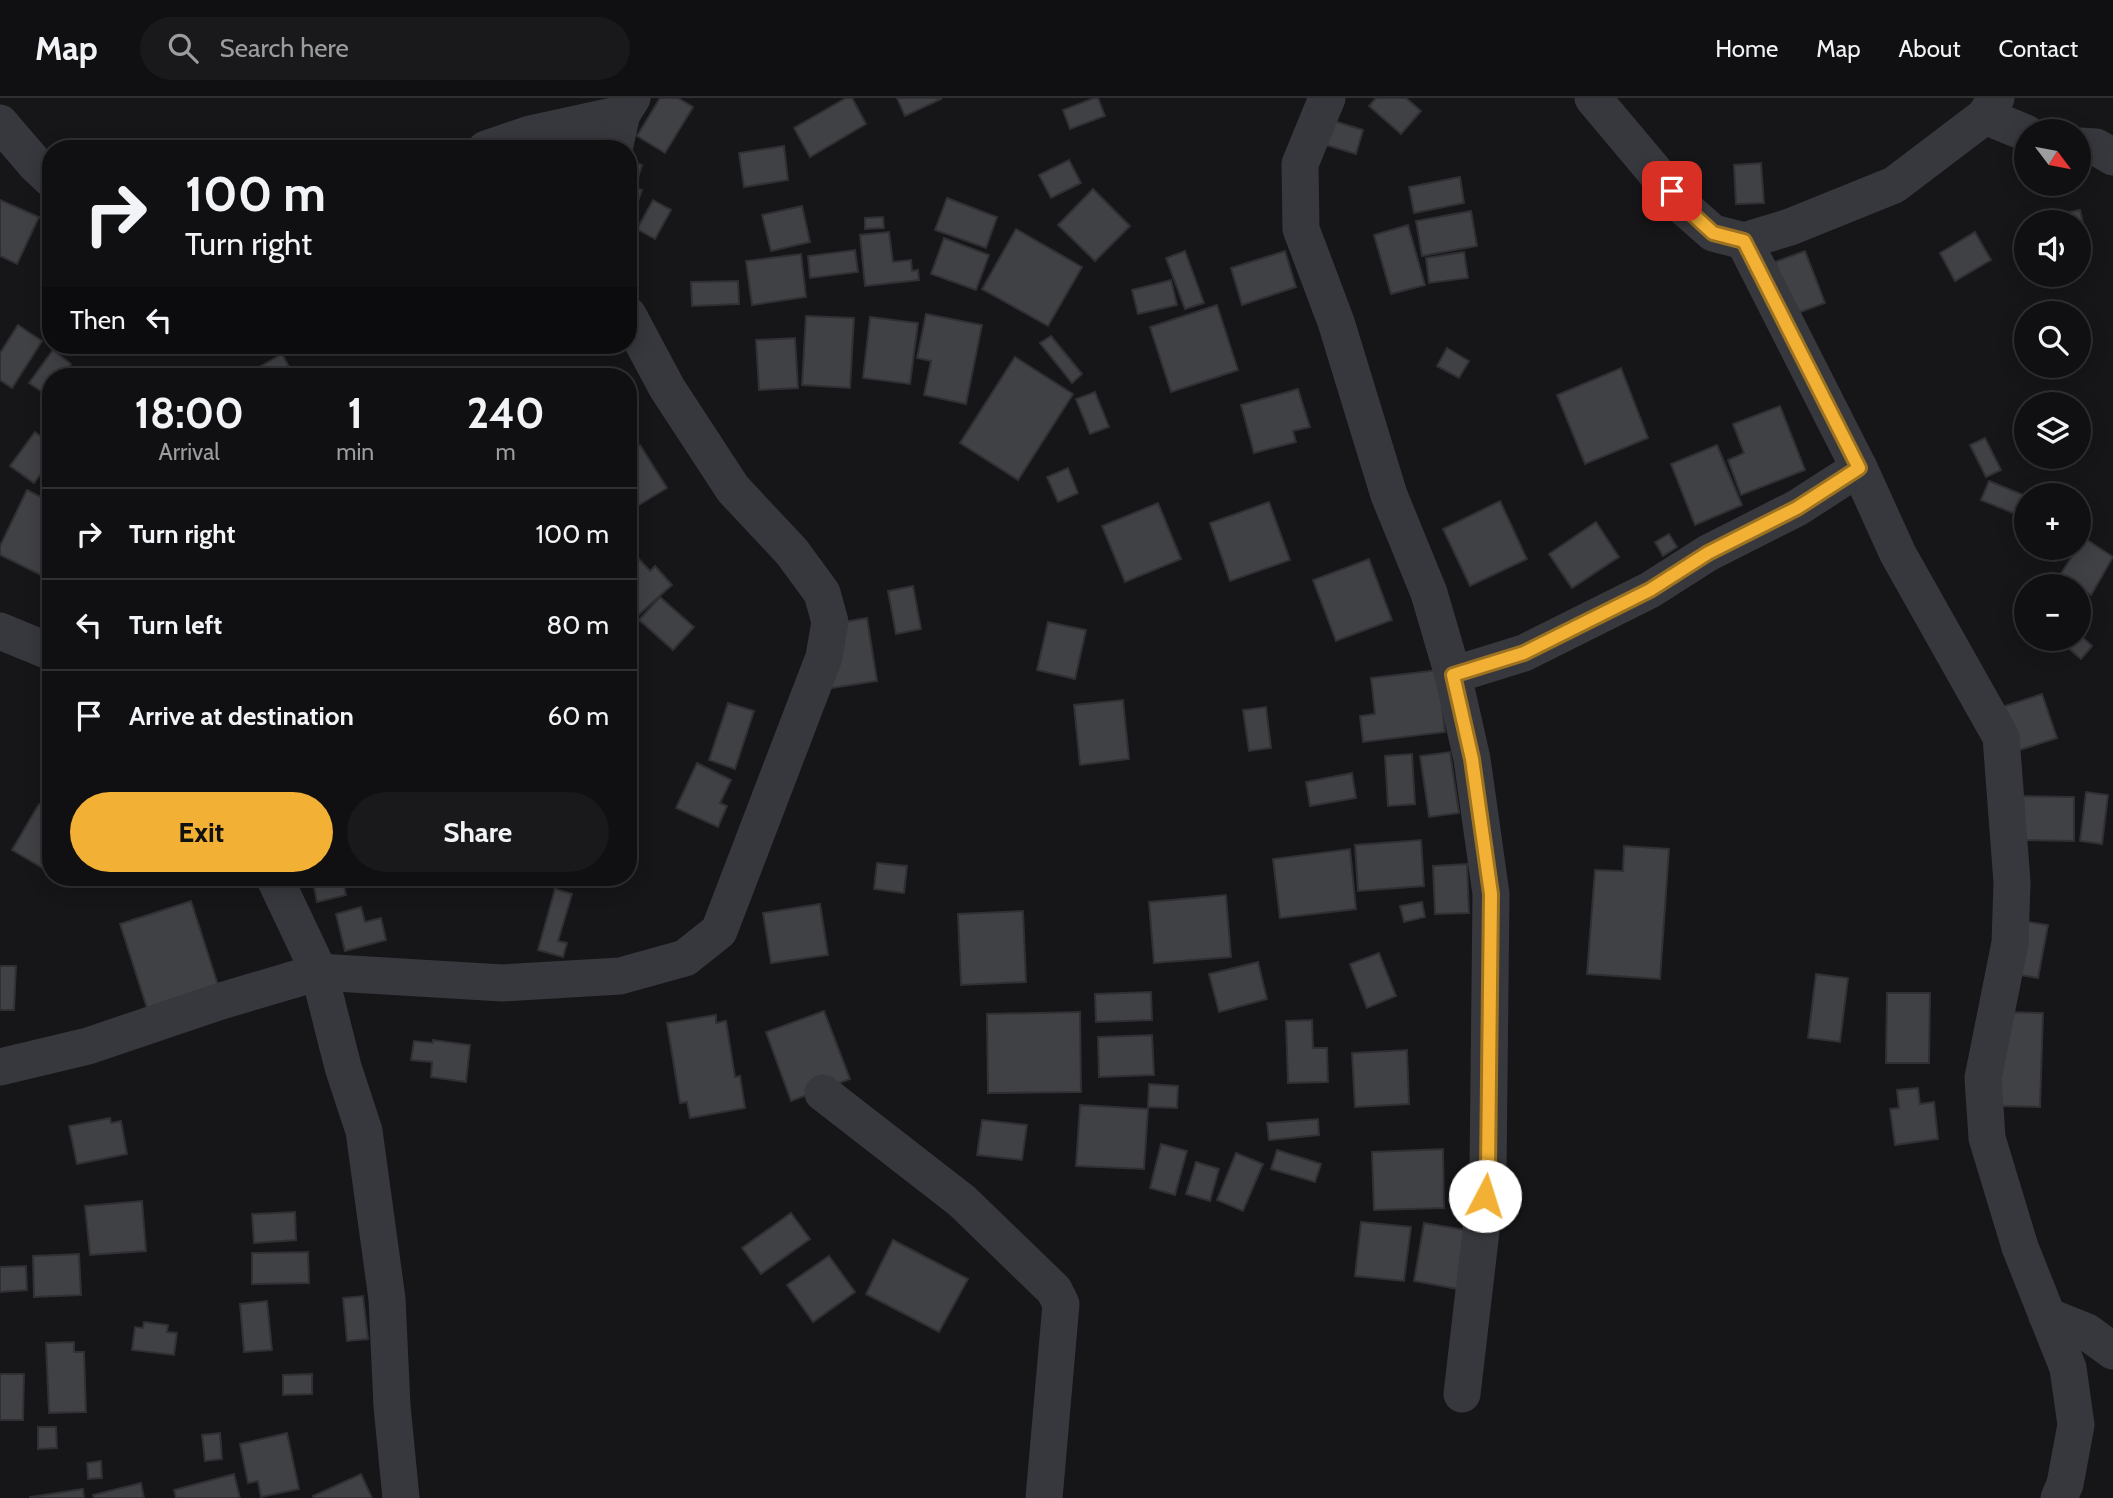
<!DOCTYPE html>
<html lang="en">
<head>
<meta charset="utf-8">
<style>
	:root { --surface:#101012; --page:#19191b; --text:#f1f3f6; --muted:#9c9d9f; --line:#303032; --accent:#f2b134 }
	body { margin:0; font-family:Cabin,sans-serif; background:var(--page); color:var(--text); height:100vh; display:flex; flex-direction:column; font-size:26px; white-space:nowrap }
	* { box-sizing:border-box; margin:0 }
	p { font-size:23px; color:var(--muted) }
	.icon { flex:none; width:38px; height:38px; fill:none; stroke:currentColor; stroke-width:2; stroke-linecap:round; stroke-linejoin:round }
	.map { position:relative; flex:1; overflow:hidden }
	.panel { position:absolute; left:42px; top:270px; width:595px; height:518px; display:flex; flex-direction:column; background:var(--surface); border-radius:28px; box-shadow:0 4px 18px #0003,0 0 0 2px var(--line) }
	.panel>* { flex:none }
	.hud { position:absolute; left:42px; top:42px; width:595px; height:214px; border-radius:28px; box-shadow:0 4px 18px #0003,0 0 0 2px var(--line); background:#101012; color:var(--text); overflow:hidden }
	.needle { width:46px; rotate:122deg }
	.buttons { position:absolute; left:2014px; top:21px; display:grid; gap:14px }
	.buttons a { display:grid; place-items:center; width:77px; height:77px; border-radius:50%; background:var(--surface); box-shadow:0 4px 18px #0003,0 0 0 2px var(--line); font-size:35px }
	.pin { position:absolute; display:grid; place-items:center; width:60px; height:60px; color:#fff; margin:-30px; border-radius:14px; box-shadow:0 4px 10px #0006 }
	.me { position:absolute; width:77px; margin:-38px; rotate:5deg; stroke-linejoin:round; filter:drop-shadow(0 0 5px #0008) }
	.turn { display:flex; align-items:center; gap:24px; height:147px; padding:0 28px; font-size:32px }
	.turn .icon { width:91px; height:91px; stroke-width:2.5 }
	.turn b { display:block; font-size:49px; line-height:60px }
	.then { display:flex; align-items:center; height:66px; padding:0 28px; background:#0003; gap:14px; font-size:26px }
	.eta { display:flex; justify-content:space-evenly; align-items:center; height:119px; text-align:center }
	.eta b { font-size:42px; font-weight:800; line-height:49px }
	.cta { display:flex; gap:14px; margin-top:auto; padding:14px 28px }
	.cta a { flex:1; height:80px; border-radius:42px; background:var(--accent); color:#111; font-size:28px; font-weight:800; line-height:80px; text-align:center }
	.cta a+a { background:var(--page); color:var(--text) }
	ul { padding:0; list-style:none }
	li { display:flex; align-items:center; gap:21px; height:91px; padding:0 28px; border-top:2px solid var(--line) }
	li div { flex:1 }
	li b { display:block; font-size:26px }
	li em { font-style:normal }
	header { display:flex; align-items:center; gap:42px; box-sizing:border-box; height:98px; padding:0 35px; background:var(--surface); border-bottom:2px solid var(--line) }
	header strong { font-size:33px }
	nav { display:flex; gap:38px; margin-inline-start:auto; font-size:24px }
	.search { width:490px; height:63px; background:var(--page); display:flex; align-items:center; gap:18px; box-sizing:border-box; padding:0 24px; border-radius:38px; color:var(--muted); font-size:26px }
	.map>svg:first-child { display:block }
	.building { fill:#404145; stroke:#303034; stroke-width:2 }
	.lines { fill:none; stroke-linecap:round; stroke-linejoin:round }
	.minor { stroke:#37383d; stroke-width:37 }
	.route-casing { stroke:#9d7322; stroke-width:18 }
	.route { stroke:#f2b134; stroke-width:12 }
</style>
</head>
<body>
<header>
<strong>Map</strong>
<div class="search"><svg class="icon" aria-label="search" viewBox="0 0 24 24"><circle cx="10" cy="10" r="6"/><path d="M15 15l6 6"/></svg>Search here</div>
<nav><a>Home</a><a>Map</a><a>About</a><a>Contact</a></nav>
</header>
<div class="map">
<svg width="2113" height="1400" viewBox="0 0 2113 1400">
	<rect width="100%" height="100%" fill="#161618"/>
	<g class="building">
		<path d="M660 0H678L693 9 665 55 637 38Z"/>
		<path d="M846 0H852L866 26 810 59 794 30Z"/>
		<path d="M897 0H941V1L905 18Z"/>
		<path d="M1094 0H1098L1105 18 1070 31 1063 12Z"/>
		<path d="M1376 0H1406L1421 13 1401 36 1369 8Z"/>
		<path d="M1334 23 1363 32 1356 56 1326 47Z"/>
		<path d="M177 43 178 51H139Z"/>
		<path d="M784 48 788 82 744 89 739 55Z"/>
		<path d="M1069 62 1081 85 1051 100 1039 77Z"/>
		<path d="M628 63 642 67 637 83 628 80Z"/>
		<path d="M1761 65 1764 105 1736 106 1734 67Z"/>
		<path d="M1460 79 1464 105 1414 115 1409 89Z"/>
		<path d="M631 88 642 92 637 106 628 103Z"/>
		<path d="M1093 91 1130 128 1095 163 1058 127Z"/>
		<path d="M947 100 997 119 986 150 935 132Z"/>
		<path d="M0 102 39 119 17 166 0 158Z"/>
		<path d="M653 102 671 112 655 141 637 131Z"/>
		<path d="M802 108 810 144 771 153 762 117Z"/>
		<path d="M2080 112 2087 144 2079 145V124H2056L2055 117Z"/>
		<path d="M1471 113 1477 148 1422 158 1416 123Z"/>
		<path d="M628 114 637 116 631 139 628 138Z"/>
		<path d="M883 119 884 130 865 131V120Z"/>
		<path d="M1408 127 1425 187 1391 196 1374 137Z"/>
		<path d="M1016 131 1082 169 1048 228 982 191Z"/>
		<path d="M889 134 893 164 911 162 912 173 918 172 919 182 865 188 860 137Z"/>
		<path d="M1975 134 1991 162 1955 183 1940 155Z"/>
		<path d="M944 140 989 157 976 192 931 176Z"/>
		<path d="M855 152 858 174 810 180 808 158Z"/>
		<path d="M1185 153 1204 205 1185 211 1166 160Z"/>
		<path d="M1285 153 1296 189 1242 207 1231 170Z"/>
		<path d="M1805 153 1825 205 1795 216 1775 164Z"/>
		<path d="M1464 154 1468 180 1429 185 1426 160Z"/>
		<path d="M801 156 806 199 752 207 746 163Z"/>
		<path d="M1171 182 1177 207 1138 216 1132 192Z"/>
		<path d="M738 183 739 206 692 208 691 184Z"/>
		<path d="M1217 207 1238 272 1171 294 1150 229Z"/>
		<path d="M926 216 982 227 966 306 924 297 931 263 917 260Z"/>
		<path d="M806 218 854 220 850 290 802 287Z"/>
		<path d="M870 219 918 225 910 286 863 280Z"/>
		<path d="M18 227 42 243 12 290 0 282V255Z"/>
		<path d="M1051 238 1082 276 1072 285 1040 245Z"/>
		<path d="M795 240 798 290 759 292 756 242Z"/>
		<path d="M1447 250 1469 263 1459 280 1437 268Z"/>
		<path d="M53 252 71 266 62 278H51V294L48 298 29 285Z"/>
		<path d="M282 256 294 278H255L252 273Z"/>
		<path d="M1015 259 1073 296 1018 382 960 345Z"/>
		<path d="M1621 270 1648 340 1585 366 1557 297Z"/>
		<path d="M1298 291 1310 329 1293 333 1296 344 1254 355 1241 307Z"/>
		<path d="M1095 294 1109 329 1090 336 1076 301Z"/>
		<path d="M1780 308 1805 372 1741 397 1728 362 1744 355 1733 326Z"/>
		<path d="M35 334 51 346V362L34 385 10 368Z"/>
		<path d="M1985 340 2001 372 1986 379 1970 347Z"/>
		<path d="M640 347 667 390 639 407 628 390V354Z"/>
		<path d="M1717 347 1742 407 1695 427 1671 366Z"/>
		<path d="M1068 370 1078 395 1058 404 1047 379Z"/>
		<path d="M1989 383 2026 398 2018 417 1981 402Z"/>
		<path d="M27 392 51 404V482L0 457V448Z"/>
		<path d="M1500 403 1527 461 1470 488 1443 431Z"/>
		<path d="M1269 404 1290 462 1230 483 1210 425Z"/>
		<path d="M1158 405 1181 461 1125 484 1102 428Z"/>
		<path d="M1596 424 1619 459 1572 490 1549 456Z"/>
		<path d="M1669 436 1677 449 1663 458 1655 444Z"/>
		<path d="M2084 440 2113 459 2091 497 2060 477Z"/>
		<path d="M2037 450H2065L2056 463Z"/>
		<path d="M637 459 650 473 655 468 672 487 637 518 628 508V466Z"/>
		<path d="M1369 461 1392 522 1336 543 1313 482Z"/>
		<path d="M913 488 921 531 896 536 888 493Z"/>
		<path d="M660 499 694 529 673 552 639 522Z"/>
		<path d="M867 520 877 583 831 590 821 528Z"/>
		<path d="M1048 524 1086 532 1075 581 1037 572Z"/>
		<path d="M2079 536 2092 548 2081 561 2058 541H2079Z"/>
		<path d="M1438 572 1445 634 1363 644 1360 618 1375 616 1371 580Z"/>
		<path d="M2042 596 2057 640 2004 657 1990 613Z"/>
		<path d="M1123 602 1129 661 1080 667 1074 607Z"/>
		<path d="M728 605 754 613 735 671 709 662Z"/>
		<path d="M1266 609 1271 650 1249 653 1243 612Z"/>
		<path d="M1450 654 1459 715 1429 719 1420 658Z"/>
		<path d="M1412 656 1415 706 1388 708 1385 658Z"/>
		<path d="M697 665 731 682 720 705 727 708 718 729 676 710Z"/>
		<path d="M1352 675 1356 700 1310 708 1306 684Z"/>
		<path d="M2086 694 2108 697 2102 746 2080 743Z"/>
		<path d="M2017 698 2074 699V743L2016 742Z"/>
		<path d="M39 706 51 713V775L12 752Z"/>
		<path d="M1421 742 1424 788 1358 793 1355 747Z"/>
		<path d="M1624 748 1669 751 1660 881 1587 876 1595 772 1623 773Z"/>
		<path d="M1350 751 1356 811 1280 820 1273 761Z"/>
		<path d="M877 765 907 768 904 795 874 791Z"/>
		<path d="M1467 766 1469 815 1435 816 1433 768Z"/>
		<path d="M312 779H342L346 797 317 804Z"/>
		<path d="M555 791 572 796 558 843 567 845 563 859 538 852Z"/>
		<path d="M1226 797 1231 859 1154 865 1149 804Z"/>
		<path d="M191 803 218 887 147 910 120 826Z"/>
		<path d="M1422 804 1425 819 1404 824 1400 808Z"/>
		<path d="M820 806 828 857 771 865 763 815Z"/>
		<path d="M361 809 365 824 381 820 386 842 345 853 336 816Z"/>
		<path d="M1023 813 1026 884 961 887 958 816Z"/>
		<path d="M2016 822 2048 827 2038 880 2007 875Z"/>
		<path d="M1379 855 1396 898 1367 910 1350 866Z"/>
		<path d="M1258 864 1267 901 1219 914 1209 876Z"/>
		<path d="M0 868H16L14 912H0Z"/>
		<path d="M1816 876 1848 880 1840 944 1808 940Z"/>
		<path d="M1151 894 1152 922 1096 924 1095 896Z"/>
		<path d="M1887 895H1930L1929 965H1886Z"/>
		<path d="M824 913 850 981 791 1003 766 934Z"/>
		<path d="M1080 914 1081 994 988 995 987 916Z"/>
		<path d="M2001 914 2043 915 2040 1009 1999 1008Z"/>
		<path d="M716 917V925L726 923 735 979 740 978 745 1010 690 1020 687 1004 680 1005 667 925Z"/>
		<path d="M1312 922 1313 950H1327L1328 984 1288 985 1286 923Z"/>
		<path d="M1152 937 1154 977 1099 979 1098 939Z"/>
		<path d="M433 942 470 947 466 984 431 979 432 964 411 962 414 943 433 945Z"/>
		<path d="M1407 952 1409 1006 1355 1009 1352 955Z"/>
		<path d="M1149 986 1178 988 1177 1010 1148 1009Z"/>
		<path d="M1918 990 1920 1006 1934 1004 1938 1041 1895 1047 1890 1011 1899 1010 1897 992Z"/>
		<path d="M1080 1007 1148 1011 1144 1071 1076 1068Z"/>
		<path d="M110 1020 111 1025 121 1023 127 1056 77 1066 69 1028Z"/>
		<path d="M1318 1021 1319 1037 1269 1042 1267 1025Z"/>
		<path d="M982 1022 1027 1027 1022 1062 977 1057Z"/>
		<path d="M1161 1046 1187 1053 1175 1097 1150 1090Z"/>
		<path d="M1443 1051 1444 1110 1374 1112 1372 1054Z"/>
		<path d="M1277 1052 1321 1066 1315 1084 1271 1071Z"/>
		<path d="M1236 1055 1263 1066 1243 1113 1217 1102Z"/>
		<path d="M1196 1064 1219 1071 1210 1103 1186 1096Z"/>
		<path d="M142 1103 146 1153 90 1157 85 1108Z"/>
		<path d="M295 1114 296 1142 254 1145 252 1116Z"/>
		<path d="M791 1115 810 1141 761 1176 742 1150Z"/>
		<path d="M1361 1124 1411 1129 1404 1183 1355 1178Z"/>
		<path d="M1424 1125 1484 1135 1474 1194 1414 1183Z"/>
		<path d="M893 1142 968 1181 939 1234 866 1196Z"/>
		<path d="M308 1154 309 1185 252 1186V1155Z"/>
		<path d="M79 1156 81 1197 34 1199 33 1158Z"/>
		<path d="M829 1158 855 1194 813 1224 787 1187Z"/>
		<path d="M26 1168 27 1192 0 1194V1169Z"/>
		<path d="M363 1198 368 1241 347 1243 343 1200Z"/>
		<path d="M267 1203 272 1252 244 1254 240 1206Z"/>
		<path d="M144 1224 168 1227 167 1234 177 1235 174 1257 132 1252 135 1229 143 1230Z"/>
		<path d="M74 1244V1254H84L86 1314 49 1315 46 1245Z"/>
		<path d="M0 1276H24L23 1322H0Z"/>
		<path d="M312 1276V1296L283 1297V1277Z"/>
		<path d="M38 1329H56L57 1350 38 1351Z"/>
		<path d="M220 1335 222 1361 205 1363 202 1337Z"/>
		<path d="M287 1335 299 1391 261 1399 258 1383 248 1385 240 1346Z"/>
		<path d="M101 1363 102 1380 88 1381 87 1365Z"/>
		<path d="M234 1376 240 1400H176L174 1392Z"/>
		<path d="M361 1376 372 1400H314L313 1398Z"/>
		<path d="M141 1385 144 1400H94L93 1397Z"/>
		<path d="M83 1391 84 1400H30V1399Z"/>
	</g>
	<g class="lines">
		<g class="minor">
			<path d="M1327 0 1300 66 1301 131 1336 224 1389 397 1429 495 1453 577 1472 661 1491 796 1488 1073 1462 1296"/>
			<path d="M1593 0 1687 112 1713 135 1744 143 1790 129 1894 87 1985 18 1996 0"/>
			<path d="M1985 18 2026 35"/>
			<path d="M0 25 36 67 51 81"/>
			<path d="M2079 48 2096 49 2113 59"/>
			<path d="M486 51 530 36 622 16"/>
			<path d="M614 51 622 16 632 0"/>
			<path d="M1744 143 1859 370 1898 456 2001 639 2012 784 2010 845 1983 980 1987 1040 2020 1149 2068 1270 2076 1327 2065 1386 2059 1400"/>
			<path d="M0 533 51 554"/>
			<path d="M1453 577 1524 555 1650 492 1708 455 1797 410 1859 370"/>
			<path d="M274 779 319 874 343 969 364 1033 387 1201 392 1308 401 1400"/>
			<path d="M0 969 88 948 221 903 319 874 502 885 620 878 685 860 719 833 824 559 830 524 822 495 792 454 733 391 667 290 628 217"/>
			<path d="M823 995 962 1103 1054 1192 1061 1206 1044 1400"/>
			<path d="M2047 1218 2087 1234 2113 1253"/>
		</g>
	</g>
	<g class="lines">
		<defs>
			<path id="route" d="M1485 1098 1488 1073 1491 796 1472 661 1453 577 1524 555 1650 492 1708 455 1797 410 1859 370 1744 143 1713 135 1688 112 1672 93"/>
		</defs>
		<use href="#route" class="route-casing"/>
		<use href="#route" class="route"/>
	</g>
</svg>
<div class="buttons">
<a><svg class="needle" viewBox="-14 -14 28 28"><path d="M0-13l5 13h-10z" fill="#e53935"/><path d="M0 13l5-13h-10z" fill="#9c9d9f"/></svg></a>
<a><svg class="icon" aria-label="sound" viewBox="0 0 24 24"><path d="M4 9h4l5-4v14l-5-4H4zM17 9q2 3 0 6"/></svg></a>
<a><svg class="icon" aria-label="search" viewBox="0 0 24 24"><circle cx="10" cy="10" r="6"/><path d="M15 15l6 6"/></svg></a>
<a><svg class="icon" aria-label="layers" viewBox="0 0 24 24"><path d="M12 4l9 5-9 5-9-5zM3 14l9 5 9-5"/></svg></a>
<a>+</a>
<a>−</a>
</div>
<div class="pin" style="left:1672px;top:93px;background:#d93025"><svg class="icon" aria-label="arrive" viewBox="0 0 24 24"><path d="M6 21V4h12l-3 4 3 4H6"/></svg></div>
<svg class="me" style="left:1485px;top:1098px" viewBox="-20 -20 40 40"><circle r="19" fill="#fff"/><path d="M0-13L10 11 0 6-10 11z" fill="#f2b134"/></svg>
<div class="hud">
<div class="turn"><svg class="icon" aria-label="right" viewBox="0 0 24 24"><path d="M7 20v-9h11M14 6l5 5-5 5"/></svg><div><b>100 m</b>Turn right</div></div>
<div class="then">Then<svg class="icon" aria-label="left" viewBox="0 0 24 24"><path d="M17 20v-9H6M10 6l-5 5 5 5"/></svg></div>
</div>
<section class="panel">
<div class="eta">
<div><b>18:00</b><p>Arrival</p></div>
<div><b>1</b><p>min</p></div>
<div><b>240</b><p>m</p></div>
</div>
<ul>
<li><svg class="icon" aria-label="right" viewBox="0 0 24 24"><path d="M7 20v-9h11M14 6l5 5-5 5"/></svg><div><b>Turn right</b></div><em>100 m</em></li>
<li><svg class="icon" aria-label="left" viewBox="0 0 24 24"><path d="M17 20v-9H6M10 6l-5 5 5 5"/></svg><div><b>Turn left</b></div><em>80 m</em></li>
<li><svg class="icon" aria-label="arrive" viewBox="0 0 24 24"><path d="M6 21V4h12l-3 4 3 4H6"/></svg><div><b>Arrive at destination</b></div><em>60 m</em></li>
</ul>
<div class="cta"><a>Exit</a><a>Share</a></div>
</section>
</div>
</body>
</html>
